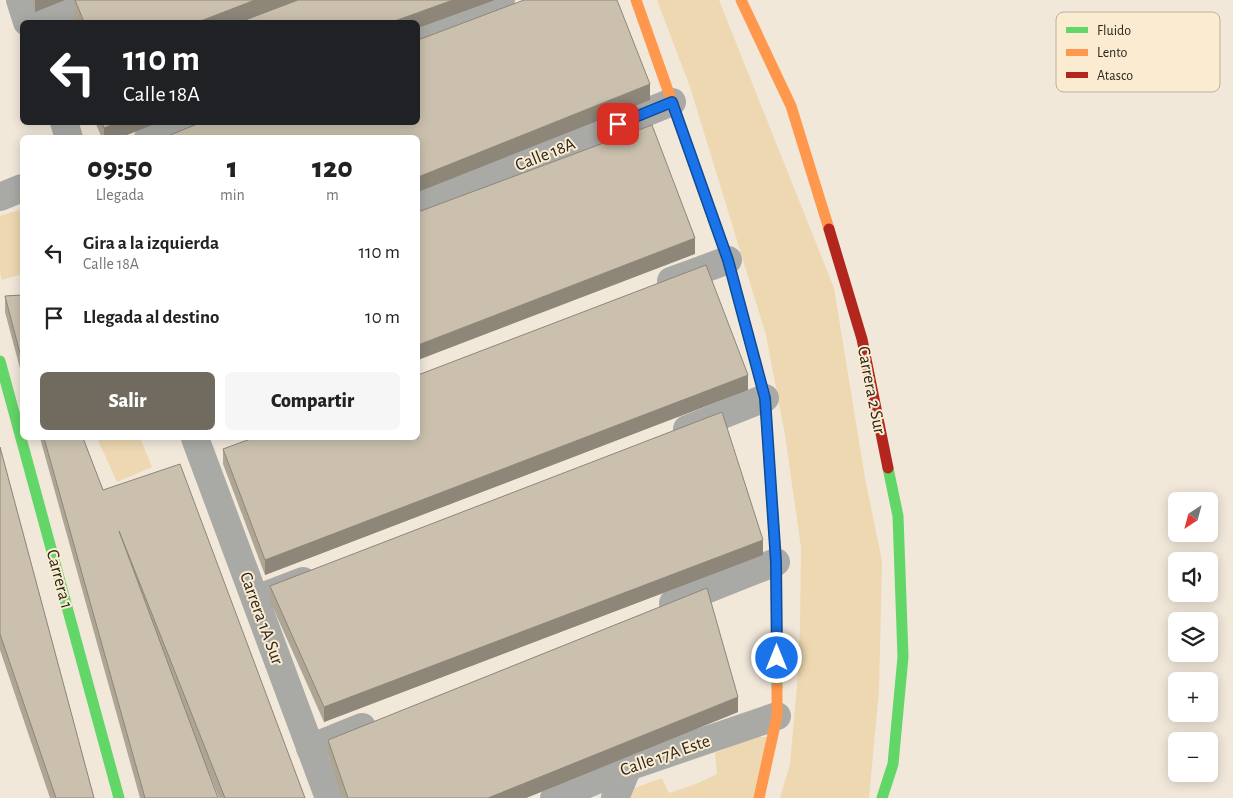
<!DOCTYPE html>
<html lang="es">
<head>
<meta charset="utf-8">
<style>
	:root { --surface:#fff; --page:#f6f6f6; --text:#222; --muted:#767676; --accent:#716b5f }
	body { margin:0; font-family:"Alegreya Sans",sans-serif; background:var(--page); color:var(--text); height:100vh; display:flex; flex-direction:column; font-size:19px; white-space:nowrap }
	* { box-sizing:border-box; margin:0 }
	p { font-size:16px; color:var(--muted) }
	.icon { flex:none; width:28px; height:28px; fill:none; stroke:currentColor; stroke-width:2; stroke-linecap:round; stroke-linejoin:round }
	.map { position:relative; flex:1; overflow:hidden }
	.drawer { position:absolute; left:20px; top:135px; width:400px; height:305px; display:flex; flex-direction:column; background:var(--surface); border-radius:8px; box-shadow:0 2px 12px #0003 }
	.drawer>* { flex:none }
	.hud { position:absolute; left:20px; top:20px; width:400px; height:105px; border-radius:8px; box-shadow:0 2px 12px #0003; background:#202124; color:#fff; overflow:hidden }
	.needle { width:32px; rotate:216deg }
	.controls { position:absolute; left:1168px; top:492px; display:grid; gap:10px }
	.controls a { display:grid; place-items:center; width:50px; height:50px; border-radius:8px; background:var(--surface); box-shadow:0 2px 12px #0003; font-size:25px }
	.pin { position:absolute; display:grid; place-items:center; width:42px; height:42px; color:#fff; margin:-21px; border-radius:10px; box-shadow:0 2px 8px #0006 }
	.me { position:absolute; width:55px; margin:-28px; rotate:0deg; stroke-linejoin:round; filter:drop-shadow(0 0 4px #0008) }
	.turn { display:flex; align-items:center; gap:18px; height:105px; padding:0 20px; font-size:22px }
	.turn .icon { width:65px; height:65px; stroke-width:2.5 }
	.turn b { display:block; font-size:35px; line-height:42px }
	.eta { display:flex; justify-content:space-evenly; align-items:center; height:85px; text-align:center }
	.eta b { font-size:30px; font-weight:800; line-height:35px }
	.action { display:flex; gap:10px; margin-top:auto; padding:10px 20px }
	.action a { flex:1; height:58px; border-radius:8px; background:var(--accent); color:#fff; font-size:20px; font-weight:800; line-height:58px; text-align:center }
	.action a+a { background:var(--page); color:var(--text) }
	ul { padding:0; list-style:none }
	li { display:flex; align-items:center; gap:15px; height:65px; padding:0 20px }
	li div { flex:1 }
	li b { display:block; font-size:19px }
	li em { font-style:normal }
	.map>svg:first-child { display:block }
	.green { fill:#edd8b1 }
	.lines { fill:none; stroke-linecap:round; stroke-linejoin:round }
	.street { stroke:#a9a9a6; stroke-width:28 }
	.fast { stroke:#63d668; stroke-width:11 }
	.slow { stroke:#ff974d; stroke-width:11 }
	.jam { stroke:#b3261e; stroke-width:11 }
	.wall { fill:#aea595 }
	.shaded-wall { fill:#8d8679 }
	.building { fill:#cac0ad; stroke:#8d8679 }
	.route-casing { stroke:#114b97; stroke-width:12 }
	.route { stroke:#1a73e8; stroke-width:9 }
	.labels { text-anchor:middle; stroke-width:4; stroke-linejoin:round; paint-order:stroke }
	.street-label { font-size:18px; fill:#2c271d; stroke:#faebd1 }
	.key { fill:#faebd1; stroke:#bcb09b; stroke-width:1 }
	.key-label { font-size:14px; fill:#2c271d }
</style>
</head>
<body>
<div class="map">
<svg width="1233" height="798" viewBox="0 0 1233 798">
	<rect width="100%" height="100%" fill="#f1e8da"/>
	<g class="green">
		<path d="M657 0H719L834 288 865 478 882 561 879 691 869 798H780L790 764 797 686 800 628 801 547 785 435 766 335 690 87Z"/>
		<path d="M22 209V274L2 280 0 273V216Z"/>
		<path d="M97 438H140L152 467 117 482Z"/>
		<path d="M754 737H770L754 798H628L632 789 662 778 669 793 696 784 717 774 715 753Z"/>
	</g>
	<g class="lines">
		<g class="street">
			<path d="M20 0 27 22"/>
			<path d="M40 22 94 0"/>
			<path d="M418 32 501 0"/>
			<path d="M64 122 69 138"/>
			<path d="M148 138 187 122"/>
			<path d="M0 197 22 188"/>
			<path d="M418 205 672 102"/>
			<path d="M671 281 728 260"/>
			<path d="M687 429 765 398"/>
			<path d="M195 438 329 798"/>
			<path d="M256 599 303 581"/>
			<path d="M673 603 776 562"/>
			<path d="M310 748 362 727"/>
			<path d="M554 798 628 767 777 716"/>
			<path d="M615 798 628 767"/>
		</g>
		<g class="fast">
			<path d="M714 221 728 260 765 398 776 562 777 687"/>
			<path d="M0 361 119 798"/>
			<path d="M882 798 893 764 903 657 898 516 888 468"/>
		</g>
		<g class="slow">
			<path d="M636 0 714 221"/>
			<path d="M741 0 791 106 829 229"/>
			<path d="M759 798 777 716V687"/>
		</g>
		<path class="jam" d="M829 229 862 339 888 468"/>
	</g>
	<g class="wall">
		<path d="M32 0H65L35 12Z"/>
		<path d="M74 0H495L418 22H75L74 18Z"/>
		<path d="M95 122H160L119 138H102Z"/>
		<path d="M22 295V376L5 312V296Z"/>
		<path d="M748 390 265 575 223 464V449Z"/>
		<path d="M40 438H83L103 490 305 798H219L203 758 218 798H140Z"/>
		<path d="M0 447 94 798H50L0 650Z"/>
		<path d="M763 555 324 722 270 601V586Z"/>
		<path d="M738 712 526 798H342L328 755V740Z"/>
	</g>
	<g class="shaded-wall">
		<path d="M35 0H65L35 12Z"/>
		<path d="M255 0H309L252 22H198Z"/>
		<path d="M453 0H495L418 28V22H392Z"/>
		<path d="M650 84V100L418 192V177Z"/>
		<path d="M119 122H160L119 138H104V128Z"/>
		<path d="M695 238V254L418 360V345Z"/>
		<path d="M748 375V390L265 575V560Z"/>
		<path d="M763 540V555L324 722V707Z"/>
		<path d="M738 697V712L526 798H488Z"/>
	</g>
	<g class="building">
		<path d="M75 0H255L198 22H84Z"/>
		<path d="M298 0H453L392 22H240Z"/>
		<path d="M524 0H617L650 84 418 177V138H163L202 122H418V40Z"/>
		<path d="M102 122H119L104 128Z"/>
		<path d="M652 125 695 238 418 345V212Z"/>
		<path d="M706 265 748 375 265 560 223 449 253 438H418V375Z"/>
		<path d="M22 295V361L5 296Z"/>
		<path d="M722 412 763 540 324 707 270 586Z"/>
		<path d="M44 438H83L103 490 180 464 305 798H225L119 531 218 798H145Z"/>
		<path d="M0 447 94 798H56L0 634Z"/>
		<path d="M707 588 738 697 488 798H348L328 740Z"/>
	</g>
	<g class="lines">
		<defs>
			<path id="route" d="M618 124 672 102 728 260 765 398 776 562 777 658"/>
		</defs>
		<use href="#route" class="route-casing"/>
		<use href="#route" class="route"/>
	</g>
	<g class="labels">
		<g class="street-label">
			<text transform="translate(545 154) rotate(-22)" y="6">Calle 18A</text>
			<text transform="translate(872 390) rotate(79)" y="6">Carrera 2 Sur</text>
			<text transform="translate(60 579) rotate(75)" y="6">Carrera 1</text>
			<text transform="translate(262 618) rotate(70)" y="6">Carrera 1A Sur</text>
			<text transform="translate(665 755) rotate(-19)" y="6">Calle 17A Este</text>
		</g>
	</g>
	<rect x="1056" y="12" width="164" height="80" rx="8" class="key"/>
	<rect x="1066" y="27" width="22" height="6" fill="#63d668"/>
	<rect x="1066" y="49" width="22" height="7" fill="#ff974d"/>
	<rect x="1066" y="72" width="22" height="6" fill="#b3261e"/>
	<g class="key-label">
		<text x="1097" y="35">Fluido</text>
		<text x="1097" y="57">Lento</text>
		<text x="1097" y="80">Atasco</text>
	</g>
</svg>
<div class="controls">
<a><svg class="needle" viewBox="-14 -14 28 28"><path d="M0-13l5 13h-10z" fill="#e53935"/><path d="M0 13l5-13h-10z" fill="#767676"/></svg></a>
<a><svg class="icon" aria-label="sound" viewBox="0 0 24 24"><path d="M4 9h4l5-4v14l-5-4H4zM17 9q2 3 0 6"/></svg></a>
<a><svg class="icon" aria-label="layers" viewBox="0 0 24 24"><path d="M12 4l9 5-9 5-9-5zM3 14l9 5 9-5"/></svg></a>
<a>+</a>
<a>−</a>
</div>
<div class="pin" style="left:618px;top:124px;background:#d93025"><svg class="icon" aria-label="arrive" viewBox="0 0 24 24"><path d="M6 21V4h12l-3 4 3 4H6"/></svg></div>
<svg class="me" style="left:777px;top:658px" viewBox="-20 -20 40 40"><circle r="17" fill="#1a73e8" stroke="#fff" stroke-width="3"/><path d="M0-11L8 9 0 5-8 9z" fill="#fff"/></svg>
<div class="hud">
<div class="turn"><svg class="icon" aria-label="left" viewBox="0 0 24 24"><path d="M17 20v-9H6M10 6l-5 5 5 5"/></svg><div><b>110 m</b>Calle 18A</div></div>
</div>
<section class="drawer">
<div class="eta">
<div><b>09:50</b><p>Llegada</p></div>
<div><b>1</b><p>min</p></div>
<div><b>120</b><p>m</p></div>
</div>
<ul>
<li><svg class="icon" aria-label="left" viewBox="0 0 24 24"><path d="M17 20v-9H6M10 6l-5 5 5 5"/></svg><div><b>Gira a la izquierda</b><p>Calle 18A</p></div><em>110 m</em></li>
<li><svg class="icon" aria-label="arrive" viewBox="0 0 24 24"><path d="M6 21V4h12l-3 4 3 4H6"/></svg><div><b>Llegada al destino</b></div><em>10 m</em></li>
</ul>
<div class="action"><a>Salir</a><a>Compartir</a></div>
</section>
</div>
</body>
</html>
